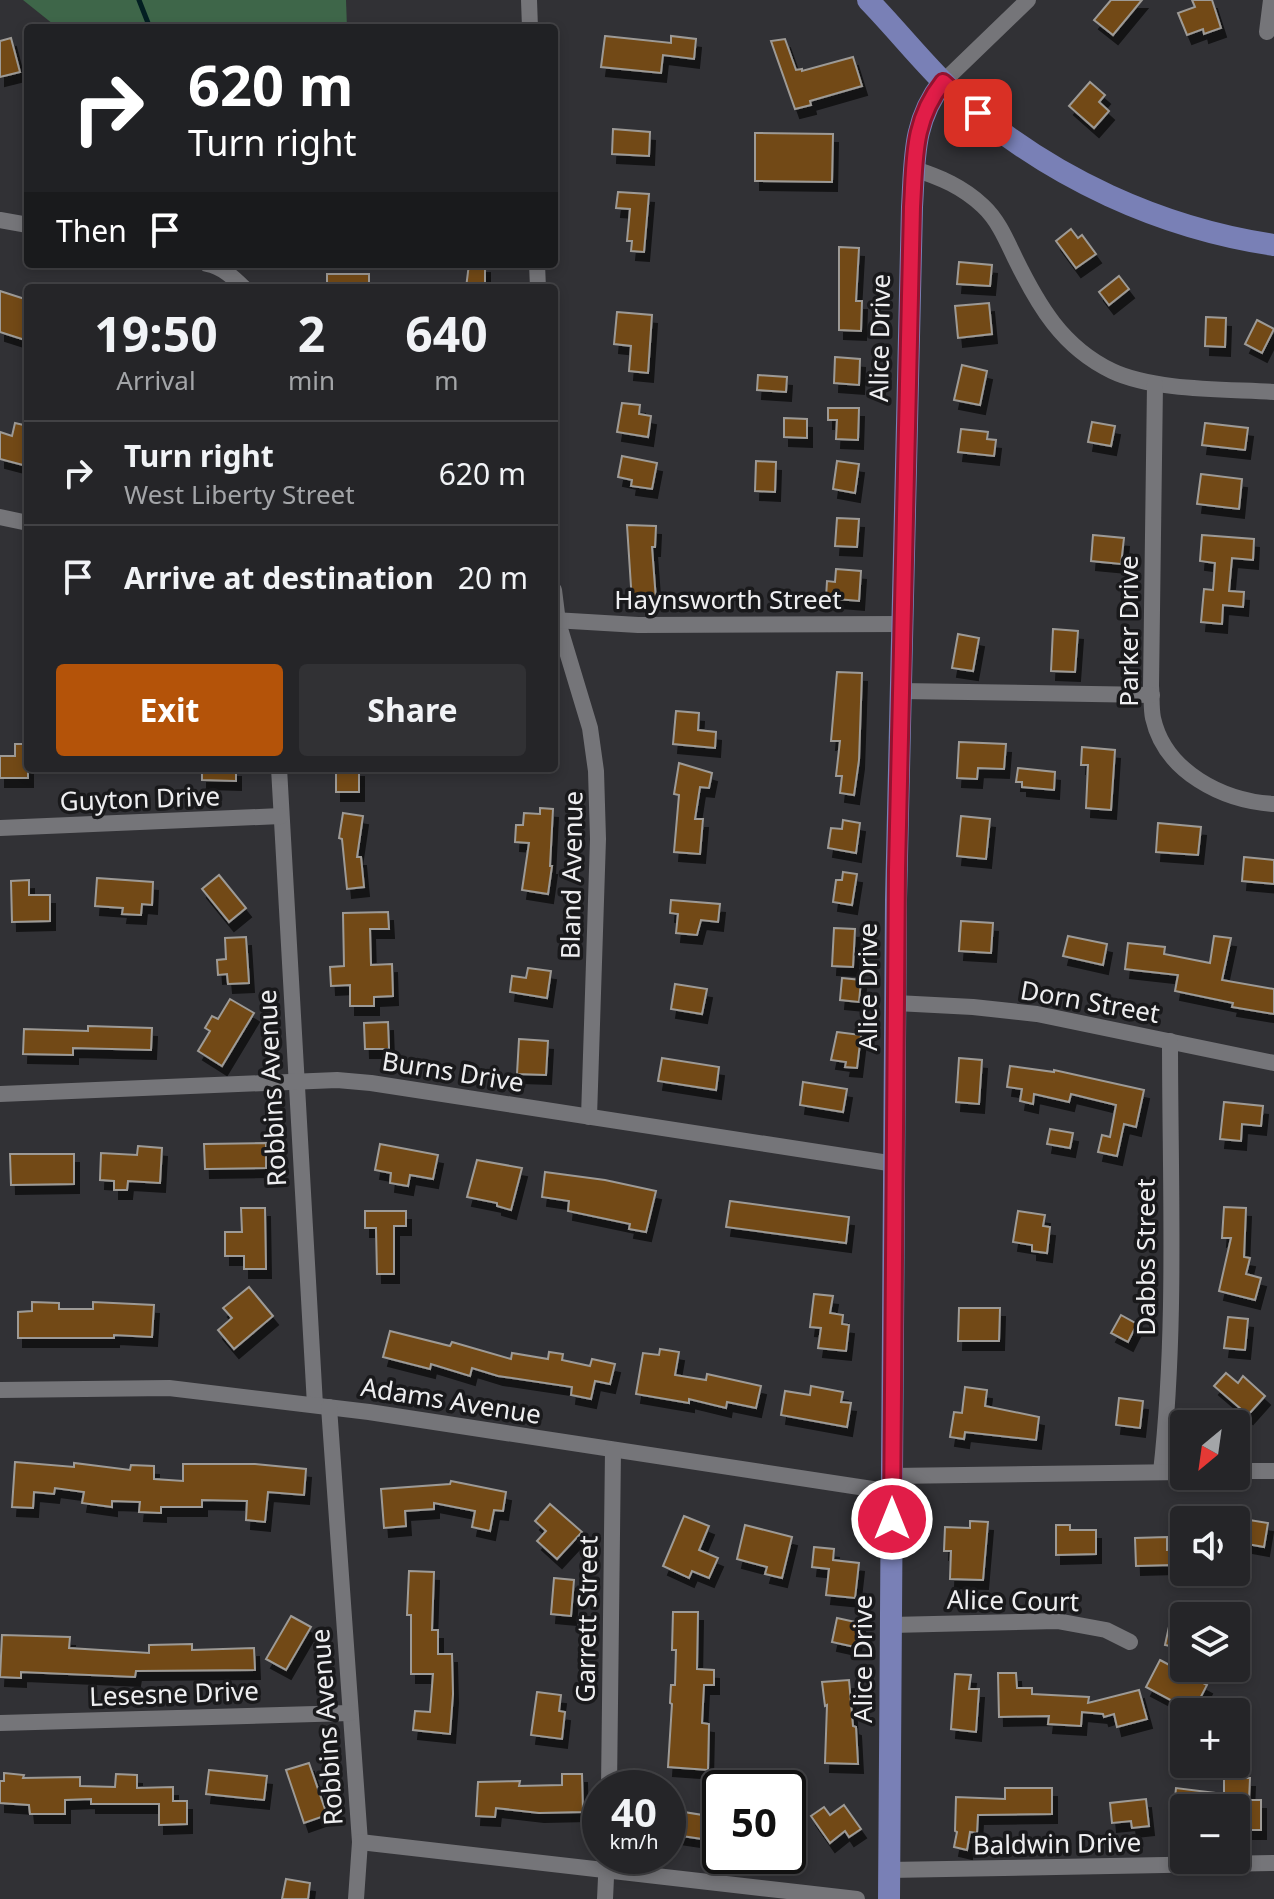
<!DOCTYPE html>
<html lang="en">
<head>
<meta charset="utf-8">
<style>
	:root { --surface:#252528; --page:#313134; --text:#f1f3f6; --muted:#a3a5a8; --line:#424245; --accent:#b45309 }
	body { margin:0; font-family:"Noto Sans",sans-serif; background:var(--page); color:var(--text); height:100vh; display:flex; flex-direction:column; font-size:30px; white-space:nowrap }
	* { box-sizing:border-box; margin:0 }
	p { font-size:26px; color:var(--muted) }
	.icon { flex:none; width:44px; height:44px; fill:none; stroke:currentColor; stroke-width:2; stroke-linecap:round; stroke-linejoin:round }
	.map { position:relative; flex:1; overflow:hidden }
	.details { position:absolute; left:24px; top:284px; width:534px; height:488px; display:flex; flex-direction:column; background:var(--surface); border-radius:8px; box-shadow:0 4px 12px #0003,0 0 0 2px var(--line) }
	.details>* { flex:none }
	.top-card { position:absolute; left:24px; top:24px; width:534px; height:244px; border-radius:8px; box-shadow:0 4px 12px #0003,0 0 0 2px var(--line); background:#202124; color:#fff; overflow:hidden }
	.needle { width:52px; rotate:209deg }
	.buttons { position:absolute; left:1170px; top:1410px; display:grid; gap:16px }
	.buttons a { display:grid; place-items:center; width:80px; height:80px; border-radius:8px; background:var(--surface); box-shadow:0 4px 12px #0003,0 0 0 2px var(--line); font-size:40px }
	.speed { position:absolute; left:582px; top:1770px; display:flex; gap:16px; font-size:40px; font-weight:700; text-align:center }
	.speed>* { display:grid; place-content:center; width:104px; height:104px; border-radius:50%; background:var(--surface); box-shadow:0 4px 12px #0003,0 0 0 2px var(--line); line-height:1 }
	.speed small { font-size:20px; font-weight:400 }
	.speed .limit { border:4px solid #111; border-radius:12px; background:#fff; color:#111 }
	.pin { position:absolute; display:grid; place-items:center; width:68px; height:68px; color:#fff; margin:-34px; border-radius:16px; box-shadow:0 4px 12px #0006 }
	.me { position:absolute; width:88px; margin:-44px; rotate:0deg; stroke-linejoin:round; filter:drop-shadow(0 0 6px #0008) }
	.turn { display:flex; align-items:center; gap:28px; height:168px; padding:0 32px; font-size:36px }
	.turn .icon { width:104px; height:104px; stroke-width:2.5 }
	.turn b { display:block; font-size:56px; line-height:68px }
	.then { display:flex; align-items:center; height:76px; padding:0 32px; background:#0003; gap:16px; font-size:30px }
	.eta { display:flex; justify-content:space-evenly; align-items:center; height:136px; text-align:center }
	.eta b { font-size:48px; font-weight:700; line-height:56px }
	.cta { display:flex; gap:16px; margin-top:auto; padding:16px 32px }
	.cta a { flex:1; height:92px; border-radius:8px; background:var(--accent); color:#fff; font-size:32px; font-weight:700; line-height:92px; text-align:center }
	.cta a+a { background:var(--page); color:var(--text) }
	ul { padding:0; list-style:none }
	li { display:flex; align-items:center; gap:24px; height:104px; padding:0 32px; border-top:2px solid var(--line) }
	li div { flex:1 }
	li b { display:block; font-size:30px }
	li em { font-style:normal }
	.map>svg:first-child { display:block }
	.green { fill:#3e6649 }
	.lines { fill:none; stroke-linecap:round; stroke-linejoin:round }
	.stream { stroke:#031f22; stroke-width:5 }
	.building { fill:#724913; stroke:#9d9a96; stroke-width:2; filter:url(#shadow) }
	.minor { stroke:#757579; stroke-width:16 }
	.major { stroke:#7980b6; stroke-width:22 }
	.route-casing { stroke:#92132f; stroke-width:20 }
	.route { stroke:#e11d48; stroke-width:14 }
	.labels { text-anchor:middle; stroke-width:7; stroke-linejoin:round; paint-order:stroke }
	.street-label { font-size:26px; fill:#eeeef0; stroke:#19191b }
</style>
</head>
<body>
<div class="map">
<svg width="1274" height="1899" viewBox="0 0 1274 1899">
	<defs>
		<filter id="shadow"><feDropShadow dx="5" dy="9" stdDeviation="0" flood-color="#0009"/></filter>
	</defs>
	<rect width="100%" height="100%" fill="#313135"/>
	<path class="green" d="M23 0H346L347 28H58Z"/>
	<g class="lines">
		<path class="stream" d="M139 0 150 28"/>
	</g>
	<g class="building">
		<path d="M1111 0H1142L1113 35 1094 20Z"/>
		<path d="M1192 0H1212L1221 28 1204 34 1203 29 1187 35 1178 13 1195 7Z"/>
		<path d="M605 36 671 43V36L696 39 694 59 663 55 661 73 601 67Z"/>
		<path d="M11 38 20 72 0 77V41Z"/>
		<path d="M785 39 796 70 802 69V71L853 57 862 86 810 101 811 105 795 109 771 41Z"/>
		<path d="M1090 82 1105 95 1099 102 1109 111 1094 128 1069 106Z"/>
		<path d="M613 129 650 132 649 156 612 154Z"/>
		<path d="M755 133 833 134 832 182 755 181Z"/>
		<path d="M618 192 649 194 644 252 631 251 632 241H627L630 209 616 208Z"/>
		<path d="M1071 229 1078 238 1082 235 1096 254 1076 268 1056 241Z"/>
		<path d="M839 247 859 248 856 301H862L861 331 839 330Z"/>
		<path d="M959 262 992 265 990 286 957 284Z"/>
		<path d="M469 264H485V288H466Z"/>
		<rect x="327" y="274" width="42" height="14"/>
		<path d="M1119 276 1129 289 1109 305 1099 292Z"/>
		<path d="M0 291 28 300V332L25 340 0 332Z"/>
		<path d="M989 303 992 334 958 338 955 306Z"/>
		<path d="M617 312 652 315 648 373 629 371 631 346 614 344Z"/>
		<path d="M1206 317 1226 318 1225 347 1205 346Z"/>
		<path d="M1257 320 1274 329 1262 353 1245 344Z"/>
		<path d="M835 357 860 359 859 385 834 383Z"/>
		<path d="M962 365 987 371 980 405 954 400Z"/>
		<path d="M758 375 787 377 786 392 757 390Z"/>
		<path d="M622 403 640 405 639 414 651 416 648 437 617 432Z"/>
		<path d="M828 408H859L858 440 836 439 837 420H828Z"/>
		<path d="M784 418 807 419V438L784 437Z"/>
		<path d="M1092 422 1115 426 1111 446 1088 442Z"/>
		<path d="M15 423 28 426V444L23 465 0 459V432L12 436Z"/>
		<path d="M1205 423 1248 428 1245 450 1202 445Z"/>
		<path d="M961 429 988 432 987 439 996 440 994 456 958 452Z"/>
		<path d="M622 456 657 463 652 489 631 486 632 480 618 477Z"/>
		<path d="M756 461 776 462 775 492 755 491Z"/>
		<path d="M837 461 859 464 855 493 833 489Z"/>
		<path d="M1201 474 1242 479 1239 509 1197 504Z"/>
		<path d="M837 518 859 519 857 547 835 546Z"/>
		<path d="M627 525 656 526 655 547H652L656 600 632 602Z"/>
		<path d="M1093 535 1124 538 1121 564 1091 561Z"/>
		<path d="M1202 535 1254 539 1253 560 1232 558 1229 591 1244 592 1243 607 1223 605 1222 624 1201 622 1204 589 1213 590 1215 563 1200 561Z"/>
		<path d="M836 569 861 571 859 601 826 598 827 581 835 582Z"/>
		<path d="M1053 629 1078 631 1075 672 1051 671Z"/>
		<path d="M958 634 979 638 973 671 952 668Z"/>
		<path d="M837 672 862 673 859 760 854 795 840 793 842 776H836L840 741H831Z"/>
		<path d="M676 711 699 713 698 730 716 732 715 748 673 744Z"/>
		<path d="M959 742 1006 744 1004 769 978 768 977 779 957 778Z"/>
		<path d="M15 744H28V778H0V756H15Z"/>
		<path d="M1082 747 1115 750 1111 810 1086 808 1088 765H1081Z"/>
		<path d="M679 763 712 773 709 788 700 787 695 819H703L700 854 674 852 679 795 674 794Z"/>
		<path d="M202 768H236V781L202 780Z"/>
		<rect x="336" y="768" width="23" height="24"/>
		<path d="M1018 768 1055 772 1054 790 1022 787V782H1016Z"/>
		<path d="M540 808 553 809 550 866H552L548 894 522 890 529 843 515 842 516 825H523L524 813 540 814Z"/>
		<path d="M343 813 363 816 357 857H361L364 887 347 889 342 839 339 838Z"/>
		<path d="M961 816 990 819 986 859 957 856Z"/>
		<path d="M843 820 860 823 856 853 828 848 831 828 842 829Z"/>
		<path d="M1158 823 1201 827 1198 855 1156 852Z"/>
		<path d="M1244 857 1274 860V884L1242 881Z"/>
		<path d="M843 872 857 874 852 905 833 902 836 880H842Z"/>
		<path d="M219 875 246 908 229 922 202 889Z"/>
		<path d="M97 878 153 882 152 905 142 904 141 915 122 914 123 908 95 906Z"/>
		<path d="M29 880V895H50V921L12 922 11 881Z"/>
		<path d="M671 900 720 904 718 922 701 920 697 935 676 933 678 914 670 913Z"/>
		<path d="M388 912 389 929H370L371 965 392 964 393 996 374 997V1006H350V985L331 986 330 967 344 966 343 913Z"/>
		<path d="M961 921 993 923 991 953 959 951Z"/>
		<path d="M834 928 855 929 853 967 832 966Z"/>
		<path d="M1068 936 1107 944 1103 965 1063 956Z"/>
		<path d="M1214 936 1231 938 1222 980 1274 989V1014L1232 1007 1233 1003 1175 991 1178 975 1125 969 1128 943 1165 947 1164 954 1210 963Z"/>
		<path d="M246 937 249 983 228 984 227 974 218 975 217 960 226 959 225 938Z"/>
		<path d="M528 968 551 971 547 998 510 992 512 976 526 978Z"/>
		<path d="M842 978 861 980 859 1002 840 1000Z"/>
		<path d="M675 984 707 989 702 1014 671 1009Z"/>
		<path d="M230 999 254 1013 222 1066 198 1051 210 1031 205 1028 212 1016 218 1019Z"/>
		<path d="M388 1022 389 1049H365L364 1023Z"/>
		<path d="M88 1026 152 1028 151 1050 73 1048V1055L23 1054 24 1029 88 1031Z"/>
		<path d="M837 1032 861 1035 857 1068 845 1067 846 1062 831 1060Z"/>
		<path d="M519 1039 548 1041 546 1075 517 1074Z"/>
		<path d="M662 1058 719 1067 716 1090 658 1081Z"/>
		<path d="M959 1058 982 1060 979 1104 956 1102Z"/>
		<path d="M1010 1066 1054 1072V1070L1144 1090 1136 1127 1124 1124 1117 1156 1098 1152 1102 1135 1110 1137 1116 1105 1071 1094 1069 1102 1034 1094 1033 1104 1020 1101 1022 1089 1007 1087Z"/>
		<path d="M803 1082 847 1089 843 1112 800 1105Z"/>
		<path d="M1224 1102 1263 1106 1261 1126 1242 1124 1241 1141 1220 1139Z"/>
		<path d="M1050 1129 1073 1133 1070 1148 1047 1144Z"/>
		<path d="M266 1143V1168L205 1169 204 1144Z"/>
		<path d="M380 1144 438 1155 433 1179 410 1175 408 1186 390 1183 391 1173 375 1170Z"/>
		<path d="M138 1146 162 1148 160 1183 128 1181 127 1190H114V1181L100 1180 101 1153 137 1155Z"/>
		<path d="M10 1154H74V1184L11 1185Z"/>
		<path d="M477 1160 522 1168 511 1210 497 1206V1203L467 1197Z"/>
		<path d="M545 1172 605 1180 656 1191 646 1232 629 1229 630 1224 568 1211 569 1201 542 1197Z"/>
		<path d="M730 1201 849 1217 846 1243 726 1227Z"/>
		<path d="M1224 1207 1246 1208 1244 1257 1250 1258 1246 1274 1261 1278 1255 1300 1219 1291 1231 1238H1222Z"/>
		<path d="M241 1208H265L266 1269H244V1256H225V1232H242Z"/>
		<path d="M365 1211H406V1226H394V1274H377L376 1228H365Z"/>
		<path d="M1018 1211 1045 1215 1043 1226 1050 1227 1047 1253 1032 1251V1245L1013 1242Z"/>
		<path d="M249 1287 273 1316 234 1349 218 1330 232 1318 223 1308Z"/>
		<path d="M814 1294 833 1296 830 1313 843 1315 842 1324 849 1325 846 1351 818 1348 821 1328 810 1327Z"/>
		<path d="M32 1302 59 1303V1309H93V1302L154 1305 152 1337 114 1335V1338H18V1312L32 1311Z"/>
		<path d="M959 1308H1000L999 1341H958Z"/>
		<path d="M1121 1315 1137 1324 1128 1342 1111 1333Z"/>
		<path d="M1228 1317 1248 1319 1245 1350 1224 1348Z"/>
		<path d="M390 1331 450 1346 452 1342 511 1359 512 1353 548 1359 549 1352 563 1354 562 1360 590 1366 592 1359 615 1364 610 1384 595 1381 591 1399 571 1395 572 1387 498 1376 472 1368 470 1376 431 1364 430 1369 383 1357Z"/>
		<path d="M660 1349 679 1352 675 1375 706 1380 707 1374 761 1386 756 1408 727 1402 726 1408 689 1399V1403L636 1394 643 1353 659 1355Z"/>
		<path d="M1226 1373 1238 1383 1243 1376 1265 1396 1248 1415 1214 1386Z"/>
		<path d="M811 1386 843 1392 841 1402 851 1403 847 1427 781 1415 785 1391 810 1395Z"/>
		<path d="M965 1387 987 1390 985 1406 1039 1417 1036 1440 965 1432 964 1439 950 1437 954 1412 962 1413Z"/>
		<path d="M1119 1398 1143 1401 1140 1428 1116 1425Z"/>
		<path d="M15 1462 74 1467V1463L130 1470 131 1465 154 1466V1479L183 1481V1464H255L306 1469 304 1495 268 1492 265 1522 246 1520 247 1501 202 1500V1507H161V1513L139 1512 140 1502 112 1501V1507L82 1503 84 1492 55 1488 54 1494 34 1492 33 1508 12 1507Z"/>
		<path d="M451 1481 506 1492 503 1511 494 1510 490 1531 472 1527 475 1511 434 1503V1509L405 1511 406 1526 384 1528 381 1489 450 1484Z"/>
		<path d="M550 1504 582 1532 557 1559 537 1541 546 1531 535 1521Z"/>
		<path d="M684 1516 709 1526 699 1550 718 1558 709 1578 692 1571 689 1578 663 1566Z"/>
		<path d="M1237 1518 1268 1523 1264 1547 1236 1542Z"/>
		<path d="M970 1521 988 1522 983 1580 950 1579 951 1551H944L945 1527 970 1528Z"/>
		<path d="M745 1525 792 1537 782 1578 765 1574 767 1567 737 1559Z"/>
		<path d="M1056 1525H1070V1530H1096V1554L1056 1555Z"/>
		<path d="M1167 1537V1550L1184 1549V1569L1172 1570V1565L1136 1566 1135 1538Z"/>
		<path d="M814 1547 834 1549 833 1560 859 1563 855 1598 826 1595 829 1569 812 1567Z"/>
		<path d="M409 1571 434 1572 432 1630H438V1654H452L453 1694 450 1734 413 1730 415 1711 430 1712 433 1674H411V1615H407Z"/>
		<path d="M554 1578 574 1580 571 1616 551 1614Z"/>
		<path d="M673 1612H698L697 1669 714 1670V1685H704L702 1723 709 1724 708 1770 668 1767 672 1704 670 1703 671 1685H675L676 1650H672Z"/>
		<path d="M1172 1613 1184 1615V1649L1165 1645Z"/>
		<path d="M291 1616 311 1627 286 1670 266 1659Z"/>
		<path d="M837 1618 860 1623 855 1647 832 1642Z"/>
		<path d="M2 1635 70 1637 69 1648 149 1653V1645L192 1644V1650L254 1648 255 1670 136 1671 135 1677 21 1672V1678L0 1677Z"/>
		<path d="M1160 1660 1207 1685 1193 1712 1146 1687Z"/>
		<path d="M998 1673H1016L1017 1688H1032V1694L1089 1697 1088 1703 1139 1690 1147 1719 1117 1727 1114 1714 1104 1717 1103 1714 1082 1712 1081 1726 1048 1724 1049 1716 999 1717Z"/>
		<path d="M955 1674 971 1675 969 1689H979L976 1732 951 1729Z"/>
		<path d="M849 1680 853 1726 856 1727 858 1764 825 1763 827 1705 825 1706 822 1682Z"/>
		<path d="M537 1692 561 1695 559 1711 565 1712 562 1739 531 1735Z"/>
		<path d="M309 1763 327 1815 304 1823 286 1770Z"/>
		<path d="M209 1770 267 1776 264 1800 206 1794Z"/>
		<path d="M4 1773 24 1775 23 1778 80 1777V1786L115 1787 116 1774 137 1775V1788L173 1787V1801H187V1824L159 1825V1804H91V1799L65 1800V1814H30L29 1805 0 1803V1781H4Z"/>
		<path d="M562 1774H582L583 1812 539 1813 496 1808 495 1817 476 1816 478 1782 520 1781 519 1786 562 1785Z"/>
		<path d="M1224 1778H1250L1249 1800H1261V1830H1236V1808H1174L1176 1788 1224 1794Z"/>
		<path d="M1005 1788H1052V1814L978 1815 977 1833 970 1832 967 1850 954 1847 957 1832 955 1831 956 1797 1005 1799Z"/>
		<path d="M1146 1799 1149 1826 1132 1828 1131 1821 1112 1823 1110 1803Z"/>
		<path d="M705 1804 720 1806 716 1841 668 1834 671 1810 703 1815Z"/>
		<path d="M844 1805 861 1829 849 1837 845 1831 830 1843 811 1816 824 1807 830 1815Z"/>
		<path d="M286 1879 310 1883 308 1899H282Z"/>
	</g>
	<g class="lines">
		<g class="minor">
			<path d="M529 0 530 28"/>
			<path d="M1267 32 1271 0"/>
			<path d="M943 82 1028 0"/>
			<path d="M914 169C940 177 963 187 983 206 998 220 1006 239 1015 258 1038 305 1062 347 1112 371 1154 391 1226 389 1274 392"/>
			<path d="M0 220 28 225"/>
			<path d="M207 264C222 267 233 277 244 288"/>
			<path d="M537 264 538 288"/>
			<path d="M1155 384 1151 686C1152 697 1151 708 1153 718 1165 772 1223 801 1274 804"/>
			<path d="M0 517 28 523"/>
			<path d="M554 590 558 622 590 728 596 771 598 839 589 1117"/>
			<path d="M554 620 638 625 901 624"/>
			<path d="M900 691 1152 695"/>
			<path d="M279 768 315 1405"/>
			<path d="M0 828 281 816"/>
			<path d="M896 1003 973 1007 1037 1014 1274 1063"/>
			<path d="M0 1094 337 1080 371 1083 895 1164"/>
			<path d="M0 1390 169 1388 369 1412 892 1492"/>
			<path d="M329 1407 360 1842 356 1899"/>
			<path d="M1236 1471H1274"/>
			<path d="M1161 1472C1177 1330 1170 1184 1170 1041"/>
			<path d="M892 1476 1184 1472"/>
			<path d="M891 1625 1057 1621 1106 1630 1130 1642"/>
			<path d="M0 1723 350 1713"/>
			<path d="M609 1788 613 1450"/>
			<path d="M360 1842 857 1899"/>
			<path d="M889 1870 1274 1863"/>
			<path d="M605 1899 607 1856"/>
		</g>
		<g class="major">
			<path d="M868 0C901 34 930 72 965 103 1052 178 1160 228 1274 245"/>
			<path d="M889 1899 896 900 912 207C915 159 912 122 943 82"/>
		</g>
	</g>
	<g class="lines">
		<defs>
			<path id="route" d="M892 1519 897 870 912 207C915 160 912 121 943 82L978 113"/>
		</defs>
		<use href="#route" class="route-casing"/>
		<use href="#route" class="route"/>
	</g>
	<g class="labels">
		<g class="street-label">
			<text transform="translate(880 338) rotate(-89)" y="9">Alice Drive</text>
			<text x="728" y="609">Haynsworth Street</text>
			<text transform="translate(1129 631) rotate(-90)" y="9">Parker Drive</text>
			<text transform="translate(140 799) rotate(-2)" y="9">Guyton Drive</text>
			<text transform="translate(572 875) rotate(-89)" y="9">Bland Avenue</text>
			<text transform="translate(868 987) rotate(-90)" y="9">Alice Drive</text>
			<text transform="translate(1090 1002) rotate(10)" y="9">Dorn Street</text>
			<text transform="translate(453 1072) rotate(9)" y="9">Burns Drive</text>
			<text transform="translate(272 1088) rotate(-93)" y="9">Robbins Avenue</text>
			<text transform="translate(1146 1257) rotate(-90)" y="9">Dabbs Street</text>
			<text transform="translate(451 1401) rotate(9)" y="9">Adams Avenue</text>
			<text transform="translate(1013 1601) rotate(1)" y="9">Alice Court</text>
			<text transform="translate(587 1619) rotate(-89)" y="9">Garrett Street</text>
			<text transform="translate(863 1659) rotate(-90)" y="9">Alice Drive</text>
			<text transform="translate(174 1694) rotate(-2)" y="9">Lesesne Drive</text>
			<text transform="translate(327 1727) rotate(-94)" y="9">Robbins Avenue</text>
			<text transform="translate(1057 1844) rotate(-1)" y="9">Baldwin Drive</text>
		</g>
	</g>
</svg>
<div class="buttons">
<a><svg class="needle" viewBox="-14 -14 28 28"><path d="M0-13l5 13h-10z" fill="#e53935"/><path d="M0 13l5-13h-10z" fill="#a3a5a8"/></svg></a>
<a><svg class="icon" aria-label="sound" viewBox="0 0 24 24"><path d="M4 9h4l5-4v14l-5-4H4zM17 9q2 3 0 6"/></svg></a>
<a><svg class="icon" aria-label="layers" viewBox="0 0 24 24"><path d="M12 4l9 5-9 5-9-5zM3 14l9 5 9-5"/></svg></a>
<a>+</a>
<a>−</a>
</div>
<div class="speed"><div>40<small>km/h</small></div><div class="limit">50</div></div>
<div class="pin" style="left:978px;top:113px;background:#d93025"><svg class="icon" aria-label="arrive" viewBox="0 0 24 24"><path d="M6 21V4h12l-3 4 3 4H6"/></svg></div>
<svg class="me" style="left:892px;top:1519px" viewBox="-20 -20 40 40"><circle r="17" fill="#e11d48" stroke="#fff" stroke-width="3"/><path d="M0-11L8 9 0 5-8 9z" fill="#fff"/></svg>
<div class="top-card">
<div class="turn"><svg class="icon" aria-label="right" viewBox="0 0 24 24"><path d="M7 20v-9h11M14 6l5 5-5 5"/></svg><div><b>620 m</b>Turn right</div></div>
<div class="then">Then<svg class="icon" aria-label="arrive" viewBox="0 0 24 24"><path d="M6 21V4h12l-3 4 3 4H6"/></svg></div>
</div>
<section class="details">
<div class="eta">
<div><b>19:50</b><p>Arrival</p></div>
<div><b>2</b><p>min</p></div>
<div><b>640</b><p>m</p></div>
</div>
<ul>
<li><svg class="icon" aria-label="right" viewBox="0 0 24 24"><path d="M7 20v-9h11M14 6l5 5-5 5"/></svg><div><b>Turn right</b><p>West Liberty Street</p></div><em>620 m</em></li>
<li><svg class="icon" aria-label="arrive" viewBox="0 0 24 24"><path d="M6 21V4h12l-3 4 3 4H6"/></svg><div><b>Arrive at destination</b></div><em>20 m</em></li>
</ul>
<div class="cta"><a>Exit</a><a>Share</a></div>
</section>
</div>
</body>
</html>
